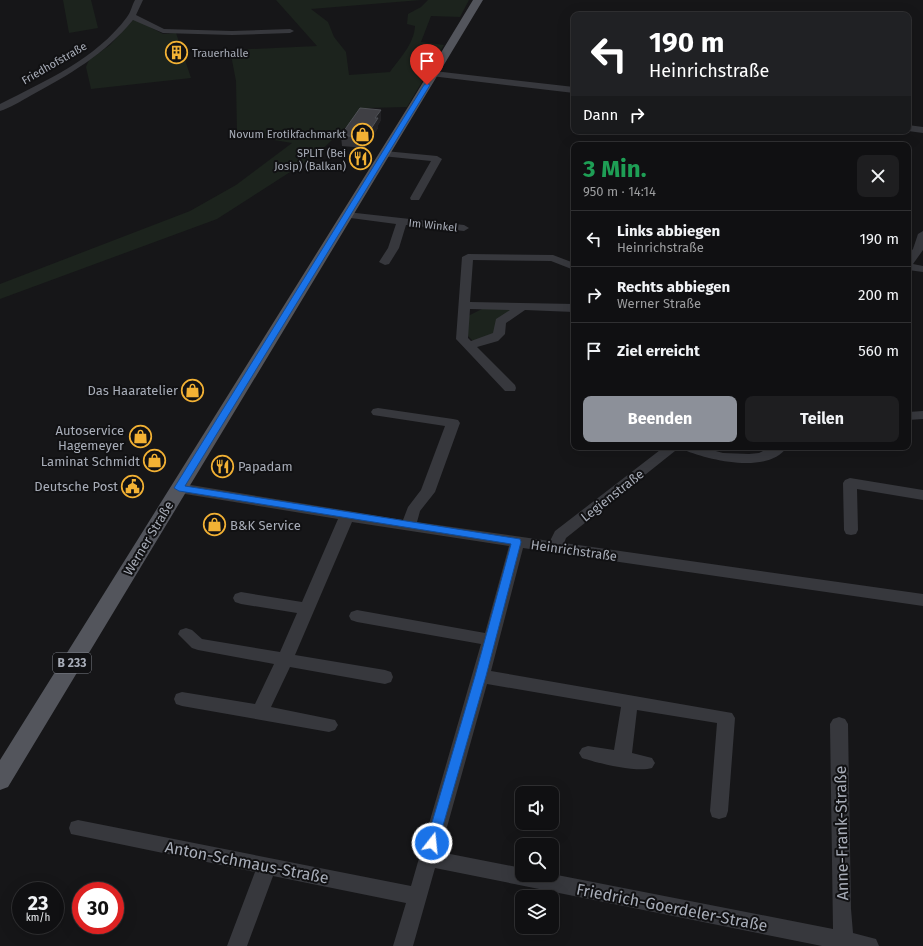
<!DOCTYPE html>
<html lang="de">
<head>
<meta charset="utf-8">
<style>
	:root { --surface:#101012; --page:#1e1e20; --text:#f1f3f6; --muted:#9c9d9f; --line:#303032; --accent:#8c9099 }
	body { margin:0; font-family:"Fira Sans",sans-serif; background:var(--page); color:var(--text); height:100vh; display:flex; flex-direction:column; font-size:15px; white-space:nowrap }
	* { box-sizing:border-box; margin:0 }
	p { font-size:13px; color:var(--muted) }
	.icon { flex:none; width:22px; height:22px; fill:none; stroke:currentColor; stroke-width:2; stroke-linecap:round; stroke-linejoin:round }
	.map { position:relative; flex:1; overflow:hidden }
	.panel { position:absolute; left:571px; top:142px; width:340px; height:308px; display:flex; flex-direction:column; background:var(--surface); border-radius:8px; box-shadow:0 4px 16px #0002,0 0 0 1px var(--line) }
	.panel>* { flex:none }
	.banner { position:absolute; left:571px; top:12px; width:340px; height:122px; border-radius:8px; box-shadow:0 4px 16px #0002,0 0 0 1px var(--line); background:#202124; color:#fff; overflow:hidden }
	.fabs { position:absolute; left:515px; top:786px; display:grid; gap:8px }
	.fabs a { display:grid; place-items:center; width:44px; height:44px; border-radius:8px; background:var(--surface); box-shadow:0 4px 16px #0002,0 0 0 1px var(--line); font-size:20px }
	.speed { position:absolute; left:12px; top:882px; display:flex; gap:8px; font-size:20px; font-weight:700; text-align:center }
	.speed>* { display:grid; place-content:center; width:52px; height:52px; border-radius:50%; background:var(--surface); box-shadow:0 4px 16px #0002,0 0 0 1px var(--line); line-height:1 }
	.speed small { font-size:10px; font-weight:400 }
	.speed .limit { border:6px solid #d22; background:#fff; color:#111 }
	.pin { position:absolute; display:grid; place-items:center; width:34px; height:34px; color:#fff; margin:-41px -17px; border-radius:50% 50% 50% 0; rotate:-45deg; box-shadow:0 0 4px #0007 }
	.pin .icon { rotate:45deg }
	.me { position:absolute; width:44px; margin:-22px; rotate:16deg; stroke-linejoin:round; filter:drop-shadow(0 0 3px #0008) }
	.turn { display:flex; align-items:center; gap:14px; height:84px; padding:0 12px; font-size:18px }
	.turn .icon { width:52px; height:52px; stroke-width:2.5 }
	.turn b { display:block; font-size:28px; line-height:34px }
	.then { display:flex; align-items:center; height:38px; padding:0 12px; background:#0003; gap:8px; font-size:15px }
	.round { display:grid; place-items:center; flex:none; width:42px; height:42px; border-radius:8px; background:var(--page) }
	.headline { display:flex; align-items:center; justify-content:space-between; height:68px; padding:0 12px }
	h1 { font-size:24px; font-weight:700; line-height:30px; color:#1e9e55 }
	.action { display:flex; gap:8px; margin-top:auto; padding:8px 12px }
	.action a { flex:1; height:46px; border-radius:8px; background:var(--accent); color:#fff; font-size:16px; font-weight:700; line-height:46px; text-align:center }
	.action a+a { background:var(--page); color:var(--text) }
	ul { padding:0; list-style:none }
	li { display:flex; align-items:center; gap:12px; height:56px; padding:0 12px; border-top:1px solid var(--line) }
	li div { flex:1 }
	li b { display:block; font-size:15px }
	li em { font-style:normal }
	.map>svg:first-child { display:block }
	.green { fill:#1c231d }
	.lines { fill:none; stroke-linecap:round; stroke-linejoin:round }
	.minor { fill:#37383d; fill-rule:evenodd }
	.major { fill:#53555c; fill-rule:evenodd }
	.wall { fill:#323236 }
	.shaded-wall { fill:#212124 }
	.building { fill:#3f3f44; stroke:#4f5156 }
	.route { fill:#1a73e8; stroke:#114b97 }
	.labels { text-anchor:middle; stroke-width:4; stroke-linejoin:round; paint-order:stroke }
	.far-poi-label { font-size:11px; fill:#a8adb8; stroke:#111113; text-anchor:end }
	.far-street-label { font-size:11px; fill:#a8adb8; stroke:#111113 }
	.shield { fill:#111113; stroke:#7b7e86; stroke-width:1 }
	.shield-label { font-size:12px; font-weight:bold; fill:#a8adb8 }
	.poi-label { font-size:13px; fill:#a8adb8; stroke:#111113; text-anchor:end }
	.street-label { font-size:13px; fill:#a8adb8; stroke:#111113 }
	.near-street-label { font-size:16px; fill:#a8adb8; stroke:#111113 }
</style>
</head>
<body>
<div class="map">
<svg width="923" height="946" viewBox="0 0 923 946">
	<rect width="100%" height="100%" fill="#161618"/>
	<g class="green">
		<path d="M63 0H91L98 28 69 33Z"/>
		<path d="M276 0H421L311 9 328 22 334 37 346 52 349 75 390 72C400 58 414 44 415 26L407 24 408 14 421 7 428 0H469L460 17 431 16 421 42 444 45 407 107 366 108 315 156 217 219 0 299V284L190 211 236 185 292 143 237 134 236 81 230 50 317 46Z"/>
		<path d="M135 19 163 34 176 33 191 78 91 89 86 67 89 60 110 45 132 21Z"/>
		<path d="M486 307 514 308 497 333 474 342 466 334 468 316Z"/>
	</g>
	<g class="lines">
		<g class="minor">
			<path d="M135 0H143L136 15 164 29 232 31 290 29 294 31 290 33 232 35 163 33 133 20C105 54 69 75 30 96 21 101 10 108 0 111V104C45 81 96 59 127 17 131 12 132 5 135 0Z"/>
			<path d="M434 71 574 87V93L431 76V72Z"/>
			<path d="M908 125 923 127V133L908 131Z"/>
			<path d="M385 151 437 156 442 159 419 200H411L410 198 431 161 382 156 380 154 382 152Z"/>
			<path d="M347 212 464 225 469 228 464 231 406 225 399 248 389 264 385 265 379 262 388 248 396 224 343 217 342 215Z"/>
			<path d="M923 231V250L913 264 923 266V272L908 270V255L913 249 918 234Z"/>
			<path d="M468 254 553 255 574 263V270L551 261 473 260 470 302 574 304V312L525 310 506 323 505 334 498 341 477 347 515 385 516 388 515 391H505L456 339 462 257ZM470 309 510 310 496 319 493 333 471 341 468 338Z"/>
			<path d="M378 408 453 419 458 420 460 423 435 492 420 511 417 522 550 541 555 531 664 447H680L566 538 564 543 923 594V606L523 548 491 671 732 713 735 718 728 811 726 817 719 819 712 817 710 811 717 723 637 710 632 753 652 758 655 763 652 768C638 773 597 763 582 758L579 753 582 748 588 746 614 750 621 707 487 684 440 852 522 868V875L552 874 833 929 830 724 833 719 839 717 845 719 848 724 851 909 853 933 876 939 879 946H822L435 868 413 946H393L406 903 273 876 247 946H227L255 872 71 834 69 828 71 822 78 820 411 886 481 644 357 622 351 620 349 616 351 612 357 610 485 633 509 546 352 522 295 655 385 670 391 672 393 677 391 682 385 684 290 667 271 707 335 720 338 725 335 730 329 732 182 706 176 704 174 699 176 694 182 692 255 704 274 664 198 650 192 648 178 634 180 630 186 628 192 630 202 639 280 652 297 613 241 604 235 602 233 598 235 594 241 592 302 602 338 519 179 493 174 491 172 488 174 485 179 483 403 520 408 507 421 490 445 426 373 415 371 412 373 409Z"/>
			<path d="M923 411V419L908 420V412Z"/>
			<path d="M682 447H701L723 453 749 454 759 453 771 447H787C768 475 709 460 684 450Z"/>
			<path d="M850 478 923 490V500L857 489 858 530 856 534 851 535 846 534 844 530 843 483 845 480Z"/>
		</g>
		<path class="major" d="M473 0H483L8 787 0 790V760L408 107Z"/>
	</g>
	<path class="wall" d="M381 120 378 125V128L365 148 342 146 341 135Z"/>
	<path class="shaded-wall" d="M381 110V120L378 125V128L365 148V138L375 118Z"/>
	<path class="building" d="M360 108 381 110 375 118H378L365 138 341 135Z"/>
	<path class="route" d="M427 83 430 85 185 486 520 539 521 542 486 676 438 843 436 847 432 848 428 847 426 843 475 676 511 544 179 491 174 488 424 85Z"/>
	<defs>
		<symbol id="building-ring" viewBox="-11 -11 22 22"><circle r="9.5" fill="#111113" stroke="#f2b134" stroke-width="1.5"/><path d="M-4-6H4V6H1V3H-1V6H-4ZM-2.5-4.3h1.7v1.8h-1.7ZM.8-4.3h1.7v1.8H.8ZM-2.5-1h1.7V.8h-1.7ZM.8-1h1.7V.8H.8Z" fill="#f2b134"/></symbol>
		<symbol id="shop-ring" viewBox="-11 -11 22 22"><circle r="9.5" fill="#111113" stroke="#f2b134" stroke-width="1.5"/><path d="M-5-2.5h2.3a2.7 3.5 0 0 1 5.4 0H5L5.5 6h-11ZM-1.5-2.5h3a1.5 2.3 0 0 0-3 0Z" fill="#f2b134"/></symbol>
		<symbol id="restaurant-ring" viewBox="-11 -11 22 22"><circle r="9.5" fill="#111113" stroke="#f2b134" stroke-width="1.5"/><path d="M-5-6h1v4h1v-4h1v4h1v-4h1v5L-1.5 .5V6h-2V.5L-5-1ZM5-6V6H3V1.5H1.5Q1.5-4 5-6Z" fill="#f2b134"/></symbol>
		<symbol id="civic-ring" viewBox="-11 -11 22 22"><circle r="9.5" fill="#111113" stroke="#f2b134" stroke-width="1.5"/><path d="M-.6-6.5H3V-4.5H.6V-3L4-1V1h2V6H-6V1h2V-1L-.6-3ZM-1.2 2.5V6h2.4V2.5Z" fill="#f2b134"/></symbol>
	</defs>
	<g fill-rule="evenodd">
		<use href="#building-ring" x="164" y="40" width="25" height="25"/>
		<use href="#shop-ring" x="350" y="122" width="25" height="25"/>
		<use href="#restaurant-ring" x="348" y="146" width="25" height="25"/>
		<use href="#shop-ring" x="180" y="378" width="25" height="25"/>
		<use href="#shop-ring" x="128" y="424" width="25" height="25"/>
		<use href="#shop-ring" x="142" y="448" width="25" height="25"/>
		<use href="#restaurant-ring" x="210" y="454" width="25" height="25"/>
		<use href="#civic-ring" x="120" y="474" width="25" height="25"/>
		<use href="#shop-ring" x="202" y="512" width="25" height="25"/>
	</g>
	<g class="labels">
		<g class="far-poi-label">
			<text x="192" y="57" text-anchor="start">Trauerhalle</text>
			<text x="346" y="138">Novum Erotikfachmarkt</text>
			<text x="346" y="157">SPLIT (Bei<tspan x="346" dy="13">Josip) (Balkan)</tspan></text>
		</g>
		<g class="far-street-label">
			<text transform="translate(54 63) rotate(-30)" y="4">Friedhofstraße</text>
			<text transform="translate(433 225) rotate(6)" y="4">Im Winkel</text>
		</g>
		<rect class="shield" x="53" y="653" width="38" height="20" rx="3"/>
		<g class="shield-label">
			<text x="72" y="667">B 233</text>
		</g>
		<g class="poi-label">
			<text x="178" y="395">Das Haaratelier</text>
			<text x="124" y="435">Autoservice<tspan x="124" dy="15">Hagemeyer</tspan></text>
			<text x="140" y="466">Laminat Schmidt</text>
			<text x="238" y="471" text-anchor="start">Papadam</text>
			<text x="118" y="491">Deutsche Post</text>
			<text x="230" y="530" text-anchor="start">B&amp;K Service</text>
		</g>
		<g class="street-label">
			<text transform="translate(612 495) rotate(-38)" y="5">Legienstraße</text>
			<text transform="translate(148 538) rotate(-59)" y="5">Werner Straße</text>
			<text transform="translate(574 550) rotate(8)" y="5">Heinrichstraße</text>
		</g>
		<g class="near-street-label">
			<text transform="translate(841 833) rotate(-91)" y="6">Anne-Frank-Straße</text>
			<text transform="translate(247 862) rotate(11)" y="6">Anton-Schmaus-Straße</text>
			<text transform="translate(672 907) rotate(11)" y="6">Friedrich-Goerdeler-Straße</text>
		</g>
	</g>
</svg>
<div class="fabs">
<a><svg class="icon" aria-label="sound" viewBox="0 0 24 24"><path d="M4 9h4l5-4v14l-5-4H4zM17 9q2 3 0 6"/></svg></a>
<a><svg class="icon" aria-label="search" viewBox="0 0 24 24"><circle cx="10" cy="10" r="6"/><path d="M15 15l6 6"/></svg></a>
<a><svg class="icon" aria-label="layers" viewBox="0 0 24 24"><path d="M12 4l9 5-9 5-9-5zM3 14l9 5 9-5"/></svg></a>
</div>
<div class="speed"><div>23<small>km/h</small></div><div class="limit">30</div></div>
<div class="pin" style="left:427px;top:85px;background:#d93025"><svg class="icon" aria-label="arrive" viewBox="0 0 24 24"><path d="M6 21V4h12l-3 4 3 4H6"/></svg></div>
<svg class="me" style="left:432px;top:843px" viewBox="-20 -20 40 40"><circle r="17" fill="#1a73e8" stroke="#fff" stroke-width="3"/><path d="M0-11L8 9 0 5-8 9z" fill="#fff"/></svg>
<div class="banner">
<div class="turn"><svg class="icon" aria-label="left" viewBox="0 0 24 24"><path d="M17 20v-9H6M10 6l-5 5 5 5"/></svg><div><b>190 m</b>Heinrichstraße</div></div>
<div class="then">Dann<svg class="icon" aria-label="right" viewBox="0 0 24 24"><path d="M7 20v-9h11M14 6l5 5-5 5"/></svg></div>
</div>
<section class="panel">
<div class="headline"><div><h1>3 Min.</h1><p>950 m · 14:14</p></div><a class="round"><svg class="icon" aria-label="close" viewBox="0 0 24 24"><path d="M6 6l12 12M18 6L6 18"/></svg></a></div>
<ul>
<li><svg class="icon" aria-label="left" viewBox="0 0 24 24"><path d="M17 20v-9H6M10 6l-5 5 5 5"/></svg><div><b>Links abbiegen</b><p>Heinrichstraße</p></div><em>190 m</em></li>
<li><svg class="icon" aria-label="right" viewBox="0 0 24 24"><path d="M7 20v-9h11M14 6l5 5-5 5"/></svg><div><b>Rechts abbiegen</b><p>Werner Straße</p></div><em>200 m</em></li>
<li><svg class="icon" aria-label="arrive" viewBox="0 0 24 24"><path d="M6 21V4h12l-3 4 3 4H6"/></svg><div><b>Ziel erreicht</b></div><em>560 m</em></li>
</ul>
<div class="action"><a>Beenden</a><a>Teilen</a></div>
</section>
</div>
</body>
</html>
